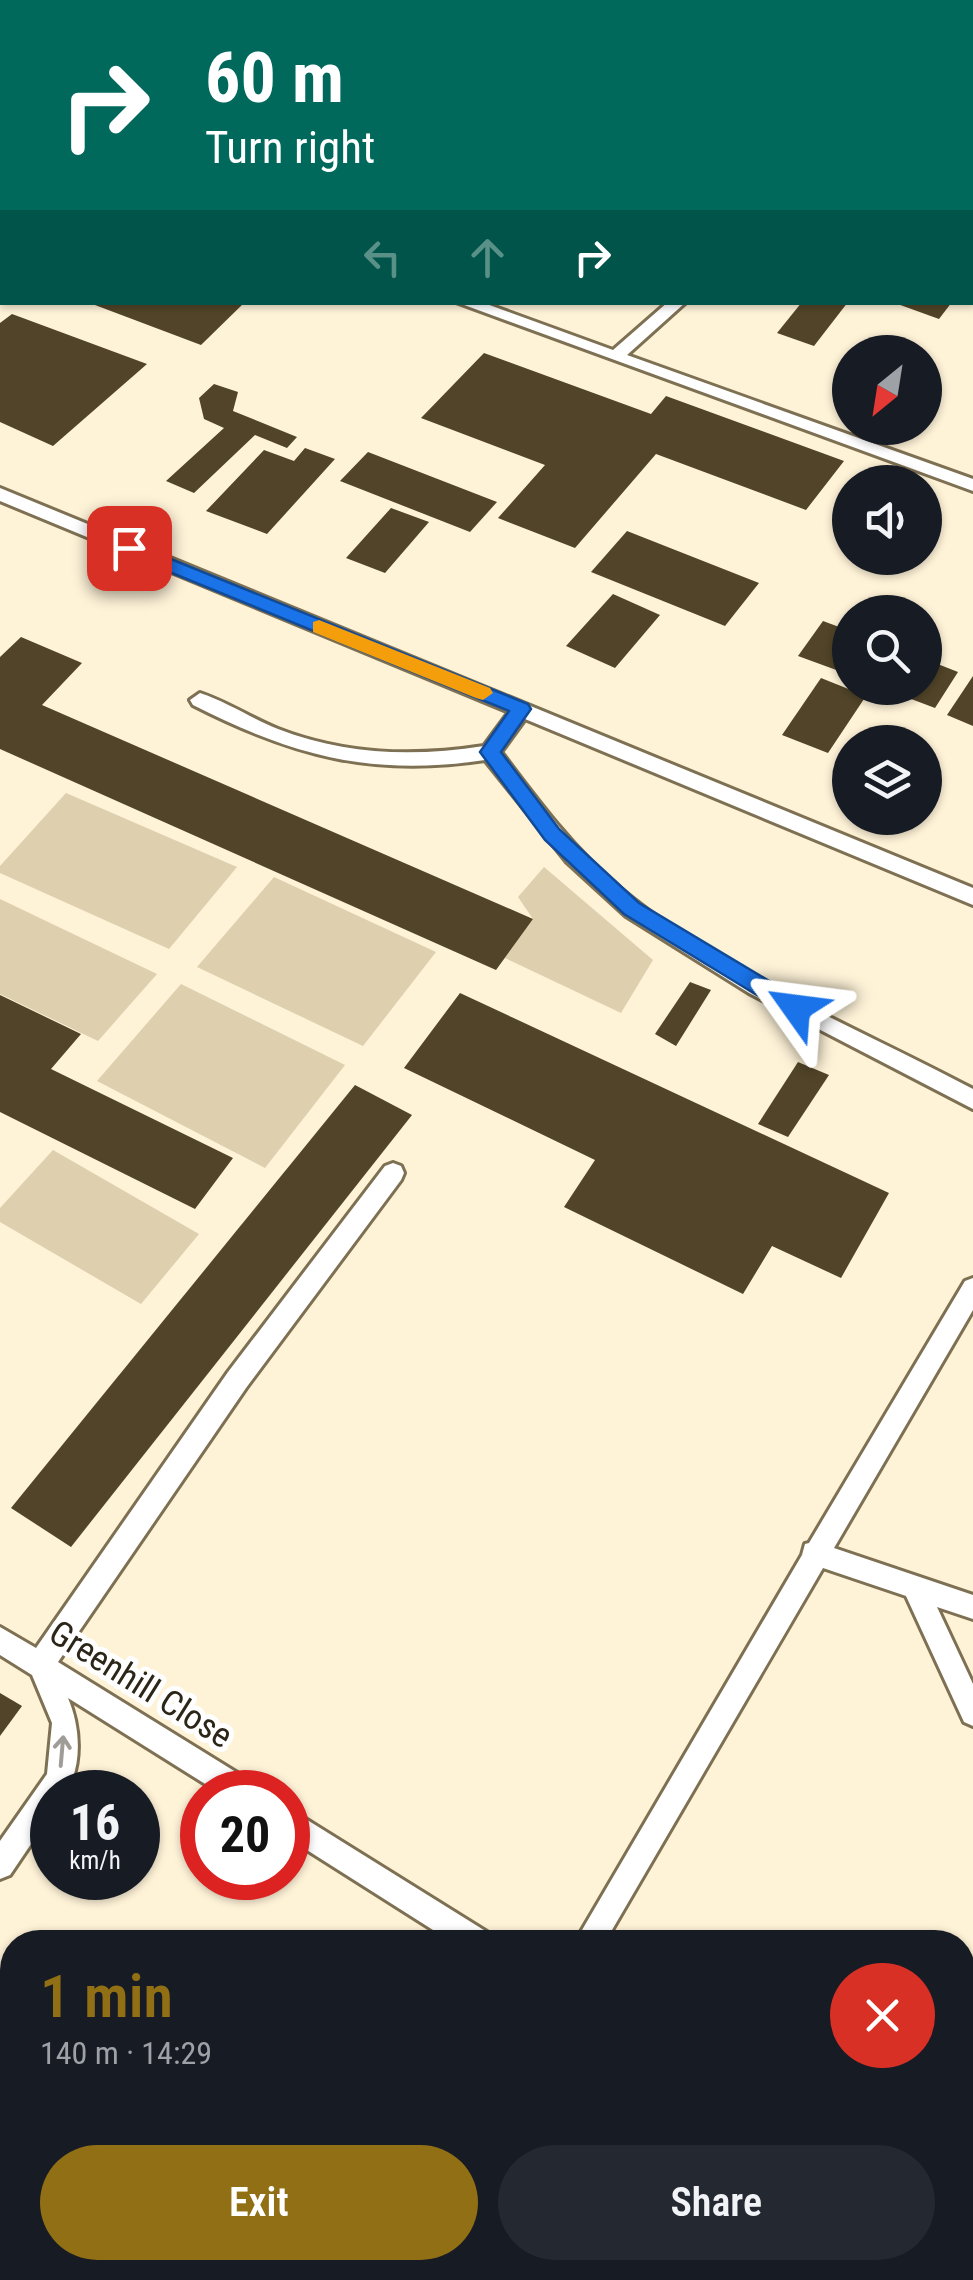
<!DOCTYPE html>
<html lang="en">
<head>
<meta charset="utf-8">
<style>
	:root { --surface:#171b24; --page:#242831; --text:#f1f3f6; --muted:#9ea1a6; --accent:#916f15 }
	body { margin:0; font-family:"Roboto Condensed",sans-serif; background:var(--page); color:var(--text); height:100vh; display:flex; flex-direction:column; font-size:38px; white-space:nowrap }
	* { box-sizing:border-box; margin:0 }
	p { font-size:32px; color:var(--muted) }
	.icon { flex:none; width:55px; height:55px; fill:none; stroke:currentColor; stroke-width:2; stroke-linecap:round; stroke-linejoin:round }
	.map { position:relative; flex:1; overflow:hidden }
	.drawer { position:absolute; left:0px; top:1930px; width:975px; height:350px; display:flex; flex-direction:column; background:var(--surface); border-radius:40px 40px 0 0; box-shadow:0 2px 8px #0004 }
	.drawer>* { flex:none }
	.hud { position:absolute; left:0px; top:0px; width:975px; height:305px; box-shadow:0 2px 8px #0004; background:#00695c; color:#fff; overflow:hidden }
	.needle { width:65px; rotate:210deg }
	.tools { position:absolute; left:832px; top:335px; display:grid; gap:20px }
	.tools a { display:grid; place-items:center; width:110px; height:110px; border-radius:50%; background:var(--surface); box-shadow:0 2px 8px #0004; font-size:50px }
	.speed { position:absolute; left:30px; top:1770px; display:flex; gap:20px; font-size:50px; font-weight:700; text-align:center }
	.speed>* { display:grid; place-content:center; width:130px; height:130px; border-radius:50%; background:var(--surface); box-shadow:0 2px 8px #0004; line-height:1 }
	.speed small { font-size:25px; font-weight:400 }
	.speed .limit { border:15px solid #d22; background:#fff; color:#111 }
	.pin { position:absolute; display:grid; place-items:center; width:85px; height:85px; color:#fff; margin:-42px; border-radius:20px; box-shadow:0 5px 15px #0006 }
	.me { position:absolute; width:110px; margin:-55px; rotate:301deg; stroke-linejoin:round; filter:drop-shadow(0 0 8px #0008) }
	.turn { display:flex; align-items:center; gap:35px; height:210px; padding:0 40px; font-size:45px }
	.turn .icon { width:130px; height:130px; stroke-width:2.5 }
	.turn b { display:block; font-size:70px; line-height:85px }
	.lanes { display:flex; align-items:center; height:95px; padding:0 40px; background:#0003; justify-content:center; gap:50px; direction:ltr }
	.lanes .off { opacity:.35 }
	.round { display:grid; place-items:center; flex:none; width:105px; height:105px; border-radius:52px; background:var(--page) }
	.headline { display:flex; align-items:center; justify-content:space-between; height:170px; padding:0 40px }
	h1 { font-size:60px; font-weight:600; line-height:75px; color:var(--accent) }
	.primary-button { display:flex; gap:20px; margin-top:auto; padding:20px 40px }
	.primary-button a { flex:1; height:115px; border-radius:60px; background:var(--accent); color:#fff; font-size:40px; font-weight:600; line-height:115px; text-align:center }
	.primary-button a+a { background:var(--page); color:var(--text) }
	.map>svg:first-child { display:block }
	.green { fill:#decfaf }
	.building { fill:#514428 }
	.lines { fill:none; stroke-linecap:round; stroke-linejoin:round }
	.lane-casing { stroke:#7e7052; stroke-width:6 }
	.lane { fill:#fff; fill-rule:evenodd }
	.oneway { stroke:#a09d98 }
	.route { fill:#1a73e8; stroke:#114b97; stroke-width:2.5 }
	.slow { fill:#f59e0b }
	.labels { text-anchor:middle; stroke-width:10; stroke-linejoin:round; paint-order:stroke }
	.street-label { font-size:35px; fill:#2c2619; stroke:#fff }
</style>
</head>
<body>
<div class="map">
<svg width="973" height="2280" viewBox="0 0 973 2280">
	<rect width="100%" height="100%" fill="#fef2d7"/>
	<g class="green">
		<path d="M66 793 237 867 169 949 0 873V866Z"/>
		<path d="M544 867 653 960 621 1013 505 958 533 919 518 897Z"/>
		<path d="M274 877 436 952 363 1046 197 967Z"/>
		<path d="M0 899 157 974 98 1041 0 994Z"/>
		<path d="M181 984 345 1065 265 1168 97 1081Z"/>
		<path d="M53 1150 199 1234 141 1304 0 1222V1208Z"/>
	</g>
	<g class="building">
		<path d="M87 302H245L201 345Z"/>
		<path d="M802 302H848L814 346 777 333Z"/>
		<path d="M892 302H952L939 319Z"/>
		<path d="M12 314 147 364 53 446 0 422V323Z"/>
		<path d="M484 353 651 414 666 396 844 461 806 510 656 454 575 548 498 518 545 465 421 418Z"/>
		<path d="M214 384 238 392 233 411 297 437 287 448 255 435 194 493 166 481 224 428 204 419 199 398Z"/>
		<path d="M305 448 335 459 267 534 206 511 264 450 294 461Z"/>
		<path d="M368 452 497 502 470 532 340 481Z"/>
		<path d="M391 508 429 522 385 573 346 558Z"/>
		<path d="M627 531 759 583 725 626 591 572Z"/>
		<path d="M613 594 660 615 615 668 566 646Z"/>
		<path d="M823 621 850 631V675L798 656Z"/>
		<path d="M21 637 82 663 42 705 533 919 496 970 0 749V657Z"/>
		<path d="M925 659 958 672 935 708 882 688H925Z"/>
		<path d="M973 676V726L947 715Z"/>
		<path d="M821 678 866 696 828 753 782 735Z"/>
		<path d="M690 982 711 990 676 1046 655 1034Z"/>
		<path d="M460 993 889 1193 841 1278 772 1246 743 1294 564 1207 595 1160 404 1068Z"/>
		<path d="M0 995 81 1034 51 1069 233 1158 195 1209 0 1112Z"/>
		<path d="M798 1062 829 1075 788 1137 758 1124Z"/>
		<path d="M355 1085 412 1115 71 1547 11 1508Z"/>
		<path d="M0 1693 22 1706 0 1736Z"/>
	</g>
	<g class="lines">
		<defs>
			<g id="lane">
				<path d="M521 0H545L546 2H523Z"/>
				<path d="M657 0H678L679 2H659Z"/>
				<rect x="972" y="76" width="1" height="8"/>
				<rect x="972" y="144" width="1" height="10"/>
				<path d="M456 302H481L613 350 668 302H686L627 355 973 479V491Z"/>
				<path d="M0 488 973 888V905L525 719 501 752C537 800 574 850 621 889 725 975 856 1027 973 1089V1109L749 993 626 916 567 862 485 760C373 777 293 756 193 705L190 700 200 693C227 702 251 718 278 729 345 755 413 757 484 746L509 712 0 501Z"/>
				<path d="M393 1163 401 1166 404 1173 401 1180 246 1388 58 1662 252 1782 255 1792H218L68 1698C80 1726 83 1765 66 1792H52V1813L10 1875 0 1879V1841L47 1774 52 1723 32 1675 0 1655V1627L36 1648 228 1372 385 1166Z"/>
				<path d="M973 1278V1310L834 1548 973 1595V1619L937 1607 973 1684V1726L964 1722 906 1596 823 1568 605 1942H575L802 1555 805 1544 809 1543 965 1281Z"/>
				<path d="M288 1808 487 1932 491 1942H452L288 1838Z"/>
				<path d="M962 2253 973 2257V2280H952L947 2268H962Z"/>
				<path d="M467 2268H497L492 2280H462Z"/>
			</g>
		</defs>
		<use href="#lane" class="lane-casing"/>
		<use href="#lane" class="lane"/>
	</g>
	<defs><path id="oneway-shaft" d="M-6 0H5M1.5-3L5.5 0L1.5 3" fill="none" stroke-width="1.6" stroke-linecap="round" stroke-linejoin="round" transform="scale(2.5)"/></defs>
	<use class="oneway" href="#oneway-shaft" transform="translate(62 1751) rotate(-85)"/>
	<path class="route" d="M129 542 528 704 531 709 501 752 559 829 639 903 804 1002 807 1008 804 1014H788L624 914 545 840 480 752 509 711 123 553 120 548Z"/>
	<path class="slow" d="M319 620 490 688 493 693 483 700 476 698 313 632V622Z"/>
	<g class="labels">
		<g class="street-label">
			<text transform="translate(141 1684) rotate(32)" y="12">Greenhill Close</text>
		</g>
	</g>
</svg>
<div class="tools">
<a><svg class="needle" viewBox="-14 -14 28 28"><path d="M0-13l5 13h-10z" fill="#e53935"/><path d="M0 13l5-13h-10z" fill="#9ea1a6"/></svg></a>
<a><svg class="icon" aria-label="sound" viewBox="0 0 24 24"><path d="M4 9h4l5-4v14l-5-4H4zM17 9q2 3 0 6"/></svg></a>
<a><svg class="icon" aria-label="search" viewBox="0 0 24 24"><circle cx="10" cy="10" r="6"/><path d="M15 15l6 6"/></svg></a>
<a><svg class="icon" aria-label="layers" viewBox="0 0 24 24"><path d="M12 4l9 5-9 5-9-5zM3 14l9 5 9-5"/></svg></a>
</div>
<div class="speed"><div>16<small>km/h</small></div><div class="limit">20</div></div>
<div class="pin" style="left:129px;top:548px;background:#d93025"><svg class="icon" aria-label="arrive" viewBox="0 0 24 24"><path d="M6 21V4h12l-3 4 3 4H6"/></svg></div>
<svg class="me" style="left:796px;top:1008px" viewBox="-20 -20 40 40"><path d="M0-17L14 15 0 8-14 15z" fill="#1a73e8" stroke="#fff" stroke-width="4"/></svg>
<div class="hud">
<div class="turn"><svg class="icon" aria-label="right" viewBox="0 0 24 24"><path d="M7 20v-9h11M14 6l5 5-5 5"/></svg><div><b>60 m</b>Turn right</div></div>
<div class="lanes"><svg class="icon off" aria-label="left" viewBox="0 0 24 24"><path d="M17 20v-9H6M10 6l-5 5 5 5"/></svg><svg class="icon off" aria-label="ahead" viewBox="0 0 24 24"><path d="M12 20V5M6 11l6-6 6 6"/></svg><svg class="icon" aria-label="right" viewBox="0 0 24 24"><path d="M7 20v-9h11M14 6l5 5-5 5"/></svg></div>
</div>
<section class="drawer">
<div class="headline"><div><h1>1 min</h1><p>140 m · 14:29</p></div><a class="round" style="background:#d93025;color:#fff"><svg class="icon" aria-label="close" viewBox="0 0 24 24"><path d="M6 6l12 12M18 6L6 18"/></svg></a></div>
<div class="primary-button"><a>Exit</a><a>Share</a></div>
</section>
</div>
</body>
</html>
